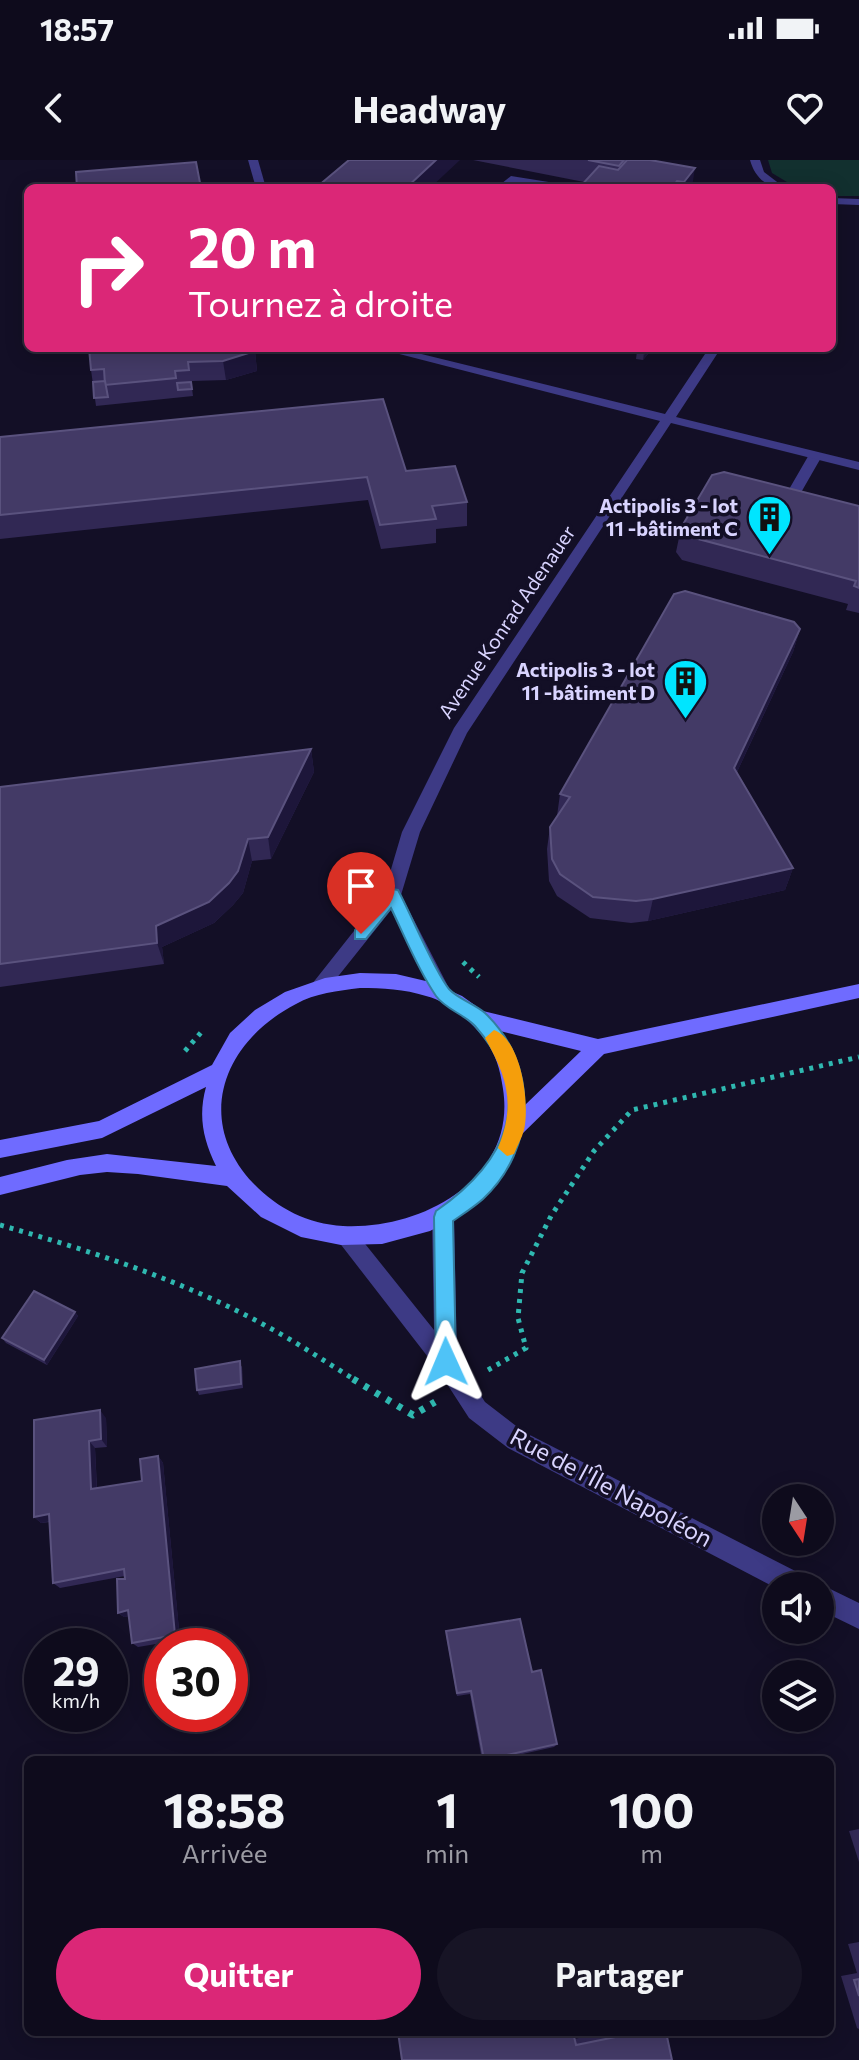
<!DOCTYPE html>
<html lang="fr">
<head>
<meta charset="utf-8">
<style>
	:root { --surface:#0e0b1c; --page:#171425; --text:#f1f3f6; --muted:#9b9ba3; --line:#2e2b3b; --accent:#db2777 }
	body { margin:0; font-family:Commissioner,sans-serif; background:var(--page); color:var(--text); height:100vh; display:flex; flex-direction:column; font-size:30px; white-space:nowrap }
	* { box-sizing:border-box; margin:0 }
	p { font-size:26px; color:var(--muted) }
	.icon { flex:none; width:44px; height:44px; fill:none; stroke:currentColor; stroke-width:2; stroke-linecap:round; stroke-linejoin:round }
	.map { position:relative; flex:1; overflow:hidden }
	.panel { position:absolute; left:24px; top:1596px; width:810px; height:280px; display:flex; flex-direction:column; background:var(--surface); border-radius:12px; box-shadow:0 4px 20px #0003,0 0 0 2px var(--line) }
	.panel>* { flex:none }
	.top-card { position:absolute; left:24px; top:24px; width:812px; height:168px; border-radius:12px; box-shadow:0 4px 20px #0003,0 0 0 2px var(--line); background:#db2777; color:#fff; overflow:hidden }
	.needle { width:52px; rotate:168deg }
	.fabs { position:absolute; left:762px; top:1324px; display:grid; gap:16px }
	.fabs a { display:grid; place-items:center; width:72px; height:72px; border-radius:50%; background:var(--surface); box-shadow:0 4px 20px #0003,0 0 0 2px var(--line); font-size:40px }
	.speed { position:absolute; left:24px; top:1468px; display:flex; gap:16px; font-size:40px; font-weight:700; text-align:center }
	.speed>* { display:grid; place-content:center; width:104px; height:104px; border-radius:50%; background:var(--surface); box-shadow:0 4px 20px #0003,0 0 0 2px var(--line); line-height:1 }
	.speed small { font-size:20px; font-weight:400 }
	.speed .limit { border:12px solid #d22; background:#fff; color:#111 }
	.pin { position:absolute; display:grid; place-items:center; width:68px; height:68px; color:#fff; margin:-82px -34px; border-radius:50% 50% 50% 0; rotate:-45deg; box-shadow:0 0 8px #0007 }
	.pin .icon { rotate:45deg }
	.me { position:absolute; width:88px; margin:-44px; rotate:359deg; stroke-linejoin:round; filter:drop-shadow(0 0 6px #0008) }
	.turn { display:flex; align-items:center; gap:28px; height:168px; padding:0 32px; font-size:36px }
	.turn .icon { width:104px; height:104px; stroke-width:2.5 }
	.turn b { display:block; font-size:56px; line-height:68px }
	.eta { display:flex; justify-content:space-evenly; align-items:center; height:136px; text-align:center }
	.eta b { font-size:48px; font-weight:700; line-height:56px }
	.action { display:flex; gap:16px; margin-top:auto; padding:16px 32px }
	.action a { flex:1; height:92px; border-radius:48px; background:var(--accent); color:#fff; font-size:32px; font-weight:700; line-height:92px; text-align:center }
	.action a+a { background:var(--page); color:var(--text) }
	.status { display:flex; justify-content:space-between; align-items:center; height:56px; padding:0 40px; background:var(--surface); direction:ltr }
	.status svg { height:22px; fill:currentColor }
	header { display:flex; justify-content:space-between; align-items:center; height:104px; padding:0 32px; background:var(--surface); font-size:36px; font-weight:700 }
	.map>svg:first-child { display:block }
	.green { fill:#12302f }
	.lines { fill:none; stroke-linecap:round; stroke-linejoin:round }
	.path-far1 { stroke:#2fb8b0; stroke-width:5; stroke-dasharray:4 6; stroke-linecap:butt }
	.path { stroke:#2fb8b0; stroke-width:7; stroke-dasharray:5 8; stroke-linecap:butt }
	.service { fill:#3d3a85; fill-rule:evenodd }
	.minor { fill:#3d3a85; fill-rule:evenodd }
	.secondary { fill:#6f6bff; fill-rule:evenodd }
	.wall { fill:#312854 }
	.shaded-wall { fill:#1d163a }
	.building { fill:#433a66; stroke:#5a527e; stroke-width:2 }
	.route { fill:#4fc3f7; stroke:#337fa1; stroke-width:2 }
	.slow { fill:#f59e0b }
	.labels { text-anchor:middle; stroke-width:7; stroke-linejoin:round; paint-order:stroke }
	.far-poi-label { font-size:20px; font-weight:bold; fill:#d9d4ff; stroke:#130f26; text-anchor:end }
	.far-street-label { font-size:20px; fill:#d9d4ff; stroke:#130f26 }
	.street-label { font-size:24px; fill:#d9d4ff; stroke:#130f26 }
</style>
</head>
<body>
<div class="status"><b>18:57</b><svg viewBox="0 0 49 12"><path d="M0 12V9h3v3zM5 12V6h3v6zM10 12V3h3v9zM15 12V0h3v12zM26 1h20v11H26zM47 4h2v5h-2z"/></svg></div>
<header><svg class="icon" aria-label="back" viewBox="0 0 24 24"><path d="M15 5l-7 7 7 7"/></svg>Headway<svg class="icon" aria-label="heart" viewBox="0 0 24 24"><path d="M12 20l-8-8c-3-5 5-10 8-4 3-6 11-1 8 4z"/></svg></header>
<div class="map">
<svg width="859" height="1900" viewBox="0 0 859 1900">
	<rect width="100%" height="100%" fill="#130f26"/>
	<path class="green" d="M768 0H859V36H832V28H797L772 13Z"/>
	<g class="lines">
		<g class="path-far1">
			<path d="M463 802 479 817"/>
			<path d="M185 891 204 869"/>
			<path d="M0 1065C91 1091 185 1121 268 1167 298 1183 327 1203 357 1221"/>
			<path d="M488 1210 526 1188 518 1158 522 1113 551 1056 594 991 632 950 859 897"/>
		</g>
		<path class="path" d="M353 1219 413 1255 435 1242"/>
		<g class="service">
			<path d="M511 16 555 23 560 26 548 28 513 22 507 28H496Z"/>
			<path d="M810 293 822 296 799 336 859 351V359L786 341 784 338Z"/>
		</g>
		<g class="minor">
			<path d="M248 0H258L266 28H256Z"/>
			<path d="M750 0H760L764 12 785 28C767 28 755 18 750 0Z"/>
			<path d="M832 38 859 39V45L832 44Z"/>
			<path d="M376 188H397L665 254 709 188H721L676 257 859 302V310L671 263 467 573 420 672 401 735 452 834 443 841 436 839 391 750 328 829 321 831 312 824 384 733 402 672 454 568 660 261Z"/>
			<path d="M443 1048 450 1050 454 1057 457 1199 485 1242 524 1272 807 1417 810 1426 776 1428 508 1288 469 1258 438 1210 335 1077 338 1070 346 1067 354 1070 434 1170 432 1057 436 1050Z"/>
			<path d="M820 1424 859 1443V1469L820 1450V1426H816Z"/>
		</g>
		<path class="secondary" d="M360 813 396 814 430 822 462 836 483 851 598 879 859 824V838L604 894 521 975 515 994 495 1026 466 1052 430 1071 382 1084 341 1085 301 1077 261 1057 227 1026 138 1014 107 1012 80 1015 0 1035V1017L67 1000 107 994 216 1006C203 979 198 956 206 927L102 978 0 998V980L99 961 212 905 230 873 255 850 285 832 325 818ZM360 828C383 828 404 829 426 836 449 842 470 860 484 878 496 894 500 909 503 929 517 1019 422 1070 343 1066 307 1064 277 1048 253 1023 193 959 224 881 296 844 315 833 338 831 360 828ZM500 871 581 891 525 945 519 906Z"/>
	</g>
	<g class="wall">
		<path d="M473 0H650L692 27V28H579L584 22Z"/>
		<path d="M255 191 257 211 226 220 191 221 193 236 96 246 91 210Z"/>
		<path d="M637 191 648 194 643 200 636 199Z"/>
		<path d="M0 277 406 311 467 342V366L436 369V383L381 389 368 340 0 379Z"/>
		<path d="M859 346V453L846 450 848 444 682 400 676 392 681 368Z"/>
		<path d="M800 469 793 492 737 612 793 708 785 730 648 761 631 763 590 758 557 736 549 721 547 689 550 667 557 656 560 634Z"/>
		<path d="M311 589 314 612 271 699 252 701 243 733 233 745 214 763 162 787 164 804 0 827V627Z"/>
		<path d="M75 1152 78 1156 47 1205 6 1183 2 1178Z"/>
		<path d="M242 1206 243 1228 199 1235 197 1230Z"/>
		<path d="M106 1258 107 1287 95 1288 97 1328 142 1321 158 1296 163 1303 180 1480 138 1487 132 1483 129 1456 124 1457 118 1453 125 1416 60 1428 53 1423 50 1362 41 1363 34 1357Z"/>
		<path d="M446 1471 532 1512 557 1584 554 1587 496 1600H482L470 1534 457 1536 446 1475Z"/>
		<path d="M859 1669V1702L849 1671Z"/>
		<path d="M859 1782V1869L857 1868 841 1816 857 1813 848 1784Z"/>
		<path d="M608 1872H666L672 1900H402L574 1879Z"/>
	</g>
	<g class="shaded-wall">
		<path d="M436 0H460L430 28H406Z"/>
		<path d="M695 8 692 27V28H683L684 22Z"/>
		<path d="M648 188H649L648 194 643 200 644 193Z"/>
		<path d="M255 191 257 211 226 220 223 201Z"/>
		<path d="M800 469 793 492 728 631 734 608Z"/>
		<path d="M311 589 314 612 271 699 268 677Z"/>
		<path d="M248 679 252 701 243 733 233 745 214 763 162 787 164 804 157 783 156 766Z"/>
		<path d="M793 708 785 730 648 761 653 739Z"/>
		<path d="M75 1152 78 1156 47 1205 44 1200Z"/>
		<path d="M100 1250 106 1258 107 1287 101 1279Z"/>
		<path d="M89 1281 95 1288 97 1335 91 1329Z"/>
		<path d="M158 1296 163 1303 180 1480 175 1475Z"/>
		<path d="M49 1354 56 1360 41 1363 34 1357Z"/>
		<path d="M128 1450 134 1455 124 1457 118 1453Z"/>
	</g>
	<g class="building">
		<path d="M349 0H436L406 28H325L318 26Z"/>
		<path d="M588 0H624L619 6Z"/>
		<path d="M627 0H650L695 8 684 22 677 21 672 28H579L599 6 618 10Z"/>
		<path d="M196 2 201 28H77L76 12Z"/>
		<path d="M89 188H254L255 191 223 201 188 202 189 210 175 211 176 218 105 225 104 209 91 210Z"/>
		<path d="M639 188H648L644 193 637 191Z"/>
		<path d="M105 221 108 237 94 238 93 222Z"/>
		<path d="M191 222 192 229 178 230 177 223Z"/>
		<path d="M383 239 406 311 455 306 467 342 432 346 436 359 380 365 367 317 0 355V277Z"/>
		<path d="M724 312 859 346V428L854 426 856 421 687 376 681 368 712 315Z"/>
		<path d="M685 431 794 462 800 469 734 608 793 708 653 739 636 741 593 737 560 714 552 699 550 667 570 637 560 634 674 434Z"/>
		<path d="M311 589 268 677 248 679 238 711 229 723 209 742 156 766 157 783 0 804V627Z"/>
		<path d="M34 1131 75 1152 44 1200 2 1178Z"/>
		<path d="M240 1201 241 1224 197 1230 195 1209Z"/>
		<path d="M100 1250 101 1279 89 1281 91 1329 142 1321 140 1299 158 1296 175 1475 132 1483 128 1450 118 1453 117 1419H125L124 1409 53 1423 49 1354 34 1357V1260Z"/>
		<path d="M520 1459 532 1512 541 1510 557 1584 484 1600 471 1531 457 1533 446 1471Z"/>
		<path d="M859 1819V1836L854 1820Z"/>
		<path d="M398 1872H573L576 1885 640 1872H666L672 1900H402Z"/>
	</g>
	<path class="route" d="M392 729 398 730C411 754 434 811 449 829 458 839 475 844 485 853 539 904 537 989 483 1039 474 1047 463 1054 453 1061L456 1202 453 1209 446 1212 439 1209 436 1202 434 1057 436 1051C506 1002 538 938 475 866 464 854 445 849 436 836 418 810 405 777 391 748L366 779H355V770L386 730Z"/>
	<path class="slow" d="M494 870C522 880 530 945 524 970 522 978 517 986 514 994L507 996 498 988C516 944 507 917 485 878Z"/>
	<defs>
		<symbol id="building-pin" viewBox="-11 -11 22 30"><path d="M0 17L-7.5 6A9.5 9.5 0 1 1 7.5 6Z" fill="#00e5ff" stroke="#130f26"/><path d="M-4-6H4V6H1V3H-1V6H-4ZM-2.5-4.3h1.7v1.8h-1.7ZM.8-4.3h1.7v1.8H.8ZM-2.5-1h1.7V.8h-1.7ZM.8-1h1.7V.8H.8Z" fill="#111"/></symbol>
	</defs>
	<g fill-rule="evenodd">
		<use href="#building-pin" x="744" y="332" width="51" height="69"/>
		<use href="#building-pin" x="660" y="496" width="51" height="69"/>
	</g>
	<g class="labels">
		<g class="far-poi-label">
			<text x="738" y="353">Actipolis 3 - lot<tspan x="738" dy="23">11 -bâtiment C</tspan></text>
			<text x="655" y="517">Actipolis 3 - lot<tspan x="655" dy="23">11 -bâtiment D</tspan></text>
		</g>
		<g class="far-street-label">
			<text transform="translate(507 462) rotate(-56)" y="7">Avenue Konrad Adenauer</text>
		</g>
		<g class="street-label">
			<text transform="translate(611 1328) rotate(28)" y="8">Rue de l'Île Napoléon</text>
		</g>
	</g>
</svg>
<div class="fabs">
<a><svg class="needle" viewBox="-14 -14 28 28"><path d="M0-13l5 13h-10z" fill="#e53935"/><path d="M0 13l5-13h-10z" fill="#9b9ba3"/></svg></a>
<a><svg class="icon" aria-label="sound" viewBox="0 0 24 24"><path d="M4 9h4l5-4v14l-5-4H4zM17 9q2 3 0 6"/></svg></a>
<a><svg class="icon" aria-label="layers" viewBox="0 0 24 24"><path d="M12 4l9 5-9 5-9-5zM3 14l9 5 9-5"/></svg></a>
</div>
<div class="speed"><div>29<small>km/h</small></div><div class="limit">30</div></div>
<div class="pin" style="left:361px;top:774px;background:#d93025"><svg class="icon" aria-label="arrive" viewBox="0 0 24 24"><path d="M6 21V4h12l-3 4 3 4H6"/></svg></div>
<svg class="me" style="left:446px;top:1202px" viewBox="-20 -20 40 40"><path d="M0-17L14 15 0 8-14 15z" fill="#4fc3f7" stroke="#fff" stroke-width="4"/></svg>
<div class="top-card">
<div class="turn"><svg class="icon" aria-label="right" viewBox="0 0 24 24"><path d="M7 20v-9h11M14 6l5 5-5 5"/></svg><div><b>20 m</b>Tournez à droite</div></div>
</div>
<section class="panel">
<div class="eta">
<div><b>18:58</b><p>Arrivée</p></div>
<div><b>1</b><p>min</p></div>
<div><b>100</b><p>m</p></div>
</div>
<div class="action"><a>Quitter</a><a>Partager</a></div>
</section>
</div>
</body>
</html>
